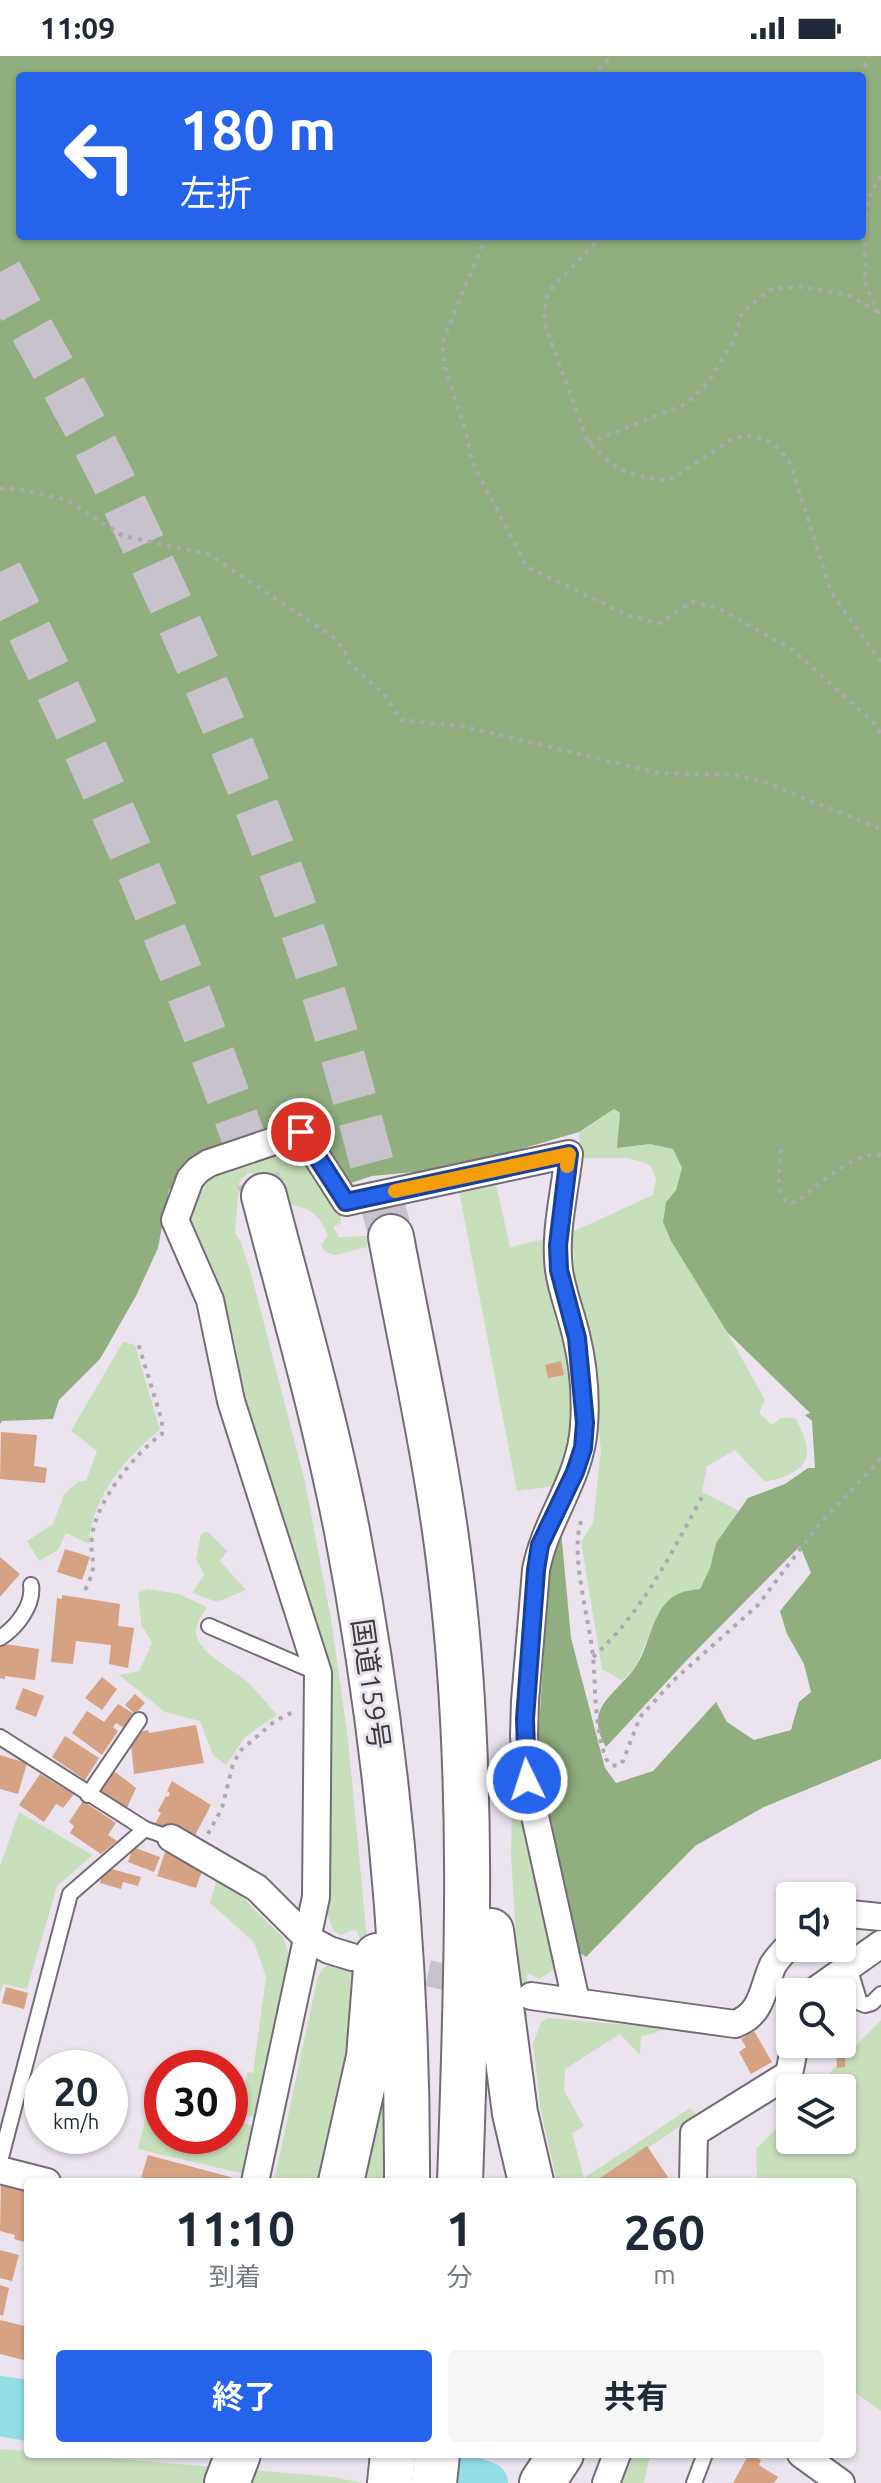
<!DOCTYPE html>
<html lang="ja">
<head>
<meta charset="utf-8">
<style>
	:root { --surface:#fff; --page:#f6f6f7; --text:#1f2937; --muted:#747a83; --accent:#2563eb }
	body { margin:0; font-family:Ubuntu,"Noto Sans JP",sans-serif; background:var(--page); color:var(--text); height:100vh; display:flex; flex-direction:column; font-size:30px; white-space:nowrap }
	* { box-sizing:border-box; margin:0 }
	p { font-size:26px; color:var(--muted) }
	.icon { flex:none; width:44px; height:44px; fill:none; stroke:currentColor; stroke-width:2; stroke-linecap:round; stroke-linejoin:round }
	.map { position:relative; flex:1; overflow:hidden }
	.drawer { position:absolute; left:24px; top:2122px; width:832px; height:280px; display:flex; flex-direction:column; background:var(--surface); border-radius:8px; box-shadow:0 2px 6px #0004 }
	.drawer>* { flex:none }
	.hud { position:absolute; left:16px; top:16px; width:850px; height:168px; border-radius:8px; box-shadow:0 2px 6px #0004; background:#2563eb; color:#fff; overflow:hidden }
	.buttons { position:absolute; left:776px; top:1826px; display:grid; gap:16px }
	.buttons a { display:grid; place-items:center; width:80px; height:80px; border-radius:8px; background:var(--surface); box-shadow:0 2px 6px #0004; font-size:40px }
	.speed { position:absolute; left:24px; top:1994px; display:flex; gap:16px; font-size:40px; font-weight:700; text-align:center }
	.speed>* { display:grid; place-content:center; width:104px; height:104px; border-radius:50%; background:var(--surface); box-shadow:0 2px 6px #0004; line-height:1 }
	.speed small { font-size:20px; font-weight:400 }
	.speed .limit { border:12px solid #d22; background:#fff; color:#111 }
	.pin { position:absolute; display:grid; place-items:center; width:68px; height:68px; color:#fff; margin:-34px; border:4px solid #fff; border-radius:50%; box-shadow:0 2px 8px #0007 }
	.me { position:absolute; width:88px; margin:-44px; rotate:356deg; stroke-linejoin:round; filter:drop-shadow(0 0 6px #0008) }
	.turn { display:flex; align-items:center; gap:28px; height:168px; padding:0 32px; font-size:36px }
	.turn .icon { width:104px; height:104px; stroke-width:2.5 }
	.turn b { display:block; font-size:56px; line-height:68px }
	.eta { display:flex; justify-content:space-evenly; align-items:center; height:136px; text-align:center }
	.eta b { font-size:48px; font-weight:700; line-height:56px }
	.action { display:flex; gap:16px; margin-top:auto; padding:16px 32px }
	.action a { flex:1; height:92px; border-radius:8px; background:var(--accent); color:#fff; font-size:32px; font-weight:700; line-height:92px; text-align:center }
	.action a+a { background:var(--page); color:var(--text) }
	.status { display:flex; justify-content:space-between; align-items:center; height:56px; padding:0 40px; background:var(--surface); direction:ltr }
	.status svg { height:22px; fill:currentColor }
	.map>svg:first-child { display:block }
	.green { fill:#c8dfbb }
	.forest { fill:#91ae7e; fill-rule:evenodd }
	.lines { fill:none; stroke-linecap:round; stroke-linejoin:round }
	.canal { stroke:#92dee4; stroke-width:24 }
	.river { stroke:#92dee4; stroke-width:42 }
	.building { fill:#d6a284 }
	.minor-tunnel { stroke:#c8c2cc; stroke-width:26; stroke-dasharray:26 13; stroke-linecap:butt }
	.trunk-tunnel { stroke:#c8c2cc; stroke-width:44; stroke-dasharray:44 22; stroke-linecap:butt }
	.service-casing { stroke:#736c77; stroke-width:18 }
	.minor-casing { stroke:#736c77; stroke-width:30 }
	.trunk-casing { stroke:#736c77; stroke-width:48 }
	.path { stroke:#aea8b1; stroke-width:4; stroke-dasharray:4 6; stroke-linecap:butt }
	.service { stroke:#fff; stroke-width:14 }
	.minor { stroke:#fff; stroke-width:26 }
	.trunk { stroke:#fff; stroke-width:44 }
	.route-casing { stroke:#184099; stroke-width:20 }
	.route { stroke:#2563eb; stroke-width:14 }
	.slow { stroke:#f59e0b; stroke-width:14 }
	.labels { text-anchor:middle; stroke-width:6; stroke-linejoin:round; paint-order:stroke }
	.street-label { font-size:28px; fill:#3d3a3e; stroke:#ebe4ef }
</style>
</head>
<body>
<div class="status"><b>11:09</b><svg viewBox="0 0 49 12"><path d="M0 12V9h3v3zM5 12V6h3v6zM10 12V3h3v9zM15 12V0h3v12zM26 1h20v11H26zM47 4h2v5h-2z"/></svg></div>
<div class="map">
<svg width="881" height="2427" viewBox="0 0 881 2427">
	<rect width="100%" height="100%" fill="#ebe4ef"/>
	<g class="green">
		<path d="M614 1053 620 1057 618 1092 650 1088 673 1093 682 1112 676 1134 666 1146 663 1166 671 1185 726 1274 765 1344 759 1357 772 1369 781 1362H795C817 1400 809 1417 765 1426L735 1394 707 1410 702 1436 739 1455 716 1487 710 1512 700 1533 676 1539 658 1558 635 1612 622 1625 602 1613 581 1486 593 1467 601 1394 586 1272 576 1236 572 1176 653 1139 656 1124 650 1109 628 1102H581L579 1076Z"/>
		<path d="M296 1093 340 1153 341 1167 333 1171 339 1181 367 1180V1191L335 1199 325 1196 321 1189 328 1179C318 1157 312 1154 290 1148 279 1128 272 1119 248 1117L239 1127 235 1177 241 1186 252 1221 305 1426 331 1563 348 1683 367 1882 331 2126H274L317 1924C326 1902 335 1906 352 1916L355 1914 360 1882 357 1875 352 1874 341 1879 334 1875 327 1858 330 1617 239 1335 242 1331 236 1289 219 1240 183 1160 194 1137 208 1120Z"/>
		<path d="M495 1123 510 1191 549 1182 572 1303 575 1380 555 1430 517 1435 458 1130Z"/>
		<path d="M123 1286 135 1289 160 1374C127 1399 90 1444 89 1488L66 1477 58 1494 39 1505 27 1485 53 1468 65 1437 79 1425H86L97 1395 71 1375Z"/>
		<path d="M207 1475 227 1495 220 1505 246 1534 217 1546 192 1537 204 1519 196 1503 201 1478Z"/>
		<path d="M148 1533 179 1538 207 1551C203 1558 197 1566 196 1573 194 1595 229 1611 243 1622 255 1632 266 1647 277 1659L246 1680 226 1709 213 1699 200 1665 165 1656 119 1619 139 1615 152 1587 141 1568 138 1537Z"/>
		<path d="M513 1708 559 1910 539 1923 527 1917V1964L521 1962 511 1798Z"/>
		<path d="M19 1756 93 1799 57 1830 27 1933 3 1928 0 1937V1810Z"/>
		<path d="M218 1818 283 1881 291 1905 260 2063 241 2058 247 2016 253 2017 266 1921 254 1886 210 1847Z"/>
		<path d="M548 1962 665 1972C657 1978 649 1977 641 1981L640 1999 620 1978 565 2013 564 2035 584 2070 572 2077 584 2122 690 2052 697 2059 597 2126H557L541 2055 533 1987 542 1965Z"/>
		<path d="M881 1964V2355L852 2334V2126H757L756 2093 790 2058V2084H842V2032H815Z"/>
		<path d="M385 2022 384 2126H359Z"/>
		<path d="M150 2044 162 2047V2080H230V2064L259 2071 249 2119 138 2093Z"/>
		<path d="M0 2393 28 2395V2398H61L333 2421 362 2427H0Z"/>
		<path d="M626 2398 650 2400 644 2427H620Z"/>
	</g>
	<path class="forest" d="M0 0H881V1703L764 1751 695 1790 586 1901 573 1892 536 1717 550 1504 561 1475 571 1582 605 1712 616 1727 653 1715 716 1646 727 1666 754 1684 791 1674 799 1646 811 1636 804 1608 787 1578 780 1555 811 1517 800 1490 685 1606 606 1691C583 1652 614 1640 634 1613 651 1591 650 1554 676 1539 683 1535 693 1534 700 1533L710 1512 716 1487 748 1442 785 1428 808 1412H815L812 1365 805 1359 810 1357 727 1276 671 1185 663 1166 666 1146 676 1134 682 1112 673 1093 650 1088 617 1092 620 1057 614 1053 579 1076 456 1112 372 1120 351 1127C331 1103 315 1077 292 1056L280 1071 199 1103 169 1134 158 1192 136 1240 100 1303 59 1344 53 1363 2 1365 0 1368ZM20 20H862V180H20Z"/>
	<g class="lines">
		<path class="canal" d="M0 2332 28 2336"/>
		<g class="river">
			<path d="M0 2359 28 2364"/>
			<path d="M404 2403 440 2410 487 2427"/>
		</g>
	</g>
	<g class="building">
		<path d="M561 1305 564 1319 548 1322 545 1309Z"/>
		<path d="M1 1376 37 1379 34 1410 47 1412 45 1427 0 1423Z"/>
		<path d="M65 1493 90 1501 82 1524 57 1516Z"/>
		<path d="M0 1501 20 1518 0 1541Z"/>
		<path d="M62 1539 120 1548 118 1570 134 1572 128 1612 109 1608 111 1589 76 1585 73 1608 51 1606 57 1542 62 1543Z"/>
		<path d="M5 1588 39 1593 35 1624 5 1620V1623L0 1622V1590Z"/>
		<path d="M102 1621 117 1633 102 1654 85 1642Z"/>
		<path d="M23 1632 44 1640 36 1661 15 1653Z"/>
		<path d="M135 1638 145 1647 135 1658 125 1649Z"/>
		<path d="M118 1648 134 1658 124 1672 116 1667 113 1671 118 1675 102 1699 72 1677 87 1655 104 1666Z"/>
		<path d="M196 1669 204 1707 134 1718 130 1678 148 1674 149 1677Z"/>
		<path d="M65 1680 99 1702 85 1724 52 1701Z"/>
		<path d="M0 1699 27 1707 18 1738 0 1733Z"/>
		<path d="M110 1712 136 1732 127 1752 96 1733Z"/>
		<path d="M40 1718 74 1738 63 1752 56 1748 44 1766 19 1749Z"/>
		<path d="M172 1725 211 1749 192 1785 155 1768 161 1757 158 1755 166 1740 168 1741 170 1737 167 1735Z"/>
		<path d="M83 1745 116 1767 108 1779 117 1785 101 1798 70 1777 74 1770 69 1766Z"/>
		<path d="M133 1791 160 1801 154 1816 128 1806Z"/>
		<path d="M165 1796 204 1809 196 1832 157 1820Z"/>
		<path d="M104 1811 141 1821 138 1830 123 1826 121 1833 100 1827Z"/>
		<path d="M6 1931 28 1937 24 1953 2 1947Z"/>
		<path d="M842 1957H852L853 1989 845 1990V2011L837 2012 836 1988H842Z"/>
		<path d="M754 1975 772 2006 751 2018 739 1996 746 1991 741 1983Z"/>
		<path d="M647 2090 668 2121 660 2126H603L600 2122Z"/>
		<path d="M148 2099 234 2122 233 2126H136L137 2122H141Z"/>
		<path d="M1 2127 28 2134V2187L14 2183 15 2179 0 2175Z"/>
		<path d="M0 2194 19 2199 12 2225 0 2222Z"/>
		<path d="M0 2229 9 2232 3 2260 0 2259Z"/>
		<path d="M0 2264 28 2271V2305L0 2298Z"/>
		<path d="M749 2398 761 2404 759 2409 778 2421 774 2427H733Z"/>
	</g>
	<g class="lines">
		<path class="minor-tunnel" d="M390 1909 477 1928"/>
		<g class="trunk-tunnel">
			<path d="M0 216C41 292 86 367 123 445 194 595 264 757 316 914 345 1002 368 1092 391 1181"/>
			<path d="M0 516C102 718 190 927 264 1140"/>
		</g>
		<defs>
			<g id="service">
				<path d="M209 1570 318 1617"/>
				<path d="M0 1582C17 1571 34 1549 31 1529"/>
				<path d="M0 1681 145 1773 171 1782"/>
				<path d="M88 1739 139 1664"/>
				<path d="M849 1911 860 1947 865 1949 872 1947 881 1938"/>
				<path d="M0 2105 70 1838 145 1773"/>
				<path d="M694 2427 705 2398"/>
			</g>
			<g id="minor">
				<path d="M171 1782 257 1832 307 1882 329 1894 352 1901"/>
				<path d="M842 1862 850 1858 881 1861"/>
				<path d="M813 1936 881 1888"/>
				<path d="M531 1940 735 1968C763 1958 762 1933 773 1909 777 1902 784 1895 790 1889"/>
				<path d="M0 2114 47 2126"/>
				<path d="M255 2126 316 1841 318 1617 231 1345 210 1244 175 1164 190 1123 198 1114 209 1107 301 1076 346 1146 569 1098C565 1135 554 1177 559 1214 562 1236 571 1257 576 1279 583 1307 586 1341 584 1370 581 1423 545 1464 536 1514L525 1645 524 1680 527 1724 576 1945"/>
				<path d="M693 2126 694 2077 789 2018 795 1988"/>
				<path d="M801 2398 841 2427"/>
				<path d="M606 2427 617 2398"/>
			</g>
			<g id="trunk">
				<path d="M264 1140C293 1251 325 1362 347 1475 388 1690 408 1907 407 2126"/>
				<path d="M391 1181C412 1294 438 1407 451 1521 475 1722 467 1925 460 2126"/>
				<path d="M491 1875 515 2057 531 2126"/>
				<path d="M341 2126 369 2001 377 1900"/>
				<path d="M227 2427 238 2398"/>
				<path d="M390 2427 393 2398"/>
				<path d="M434 2427 437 2398"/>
				<path d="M542 2427 561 2398"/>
			</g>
		</defs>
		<use href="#service" class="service-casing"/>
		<use href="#minor" class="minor-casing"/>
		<use href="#trunk" class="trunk-casing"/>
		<g class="path">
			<path d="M591 20 613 0"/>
			<path d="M861 20 869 0"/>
			<path d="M881 120 869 140 865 169V227L881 263"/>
			<path d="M486 180 442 287 446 316 466 375 472 406 527 511 632 561 660 567 692 546 720 553 793 594 875 668 881 678"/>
			<path d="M602 180 550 234 546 243 544 266 588 387 618 413 639 420 668 425 734 382C761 377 775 385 790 407L831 536 881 606"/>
			<path d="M588 387 686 348 707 328 734 284 742 256 771 233 800 231 847 238 878 256"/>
			<path d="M0 433H18L67 444 123 480 208 498 332 580 344 594 350 608 384 638 401 664 462 670 658 717 735 719 764 726 881 773"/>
			<path d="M781 1093C780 1110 774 1135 788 1147L796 1146C816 1131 855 1094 881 1099"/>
			<path d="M581 1465C570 1500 589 1561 593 1600 596 1637 594 1667 606 1703L611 1709 618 1710 623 1705 640 1661 674 1624 758 1549 817 1471 876 1408 881 1400"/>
			<path d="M85 1534C100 1505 89 1506 92 1480 96 1446 135 1397 162 1378V1365L138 1287"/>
			<path d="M593 1601C642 1557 671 1498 702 1441"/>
			<path d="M208 1778 222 1752 233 1708 240 1695 275 1665 293 1656"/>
		</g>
		<use href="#service" class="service"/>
		<use href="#minor" class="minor"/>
		<use href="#trunk" class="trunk"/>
	</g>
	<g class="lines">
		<defs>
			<path id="route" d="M301 1076 346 1146 569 1098 558 1189 559 1214 577 1282 585 1367 583 1392 575 1416 540 1489 536 1514 525 1663 527 1724"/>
		</defs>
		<use href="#route" class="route-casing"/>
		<use href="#route" class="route"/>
		<path class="slow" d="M395 1135 569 1098 567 1110"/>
	</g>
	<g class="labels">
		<g class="street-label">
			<text transform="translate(371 1628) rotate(82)" y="10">国道159号</text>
		</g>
	</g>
</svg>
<div class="buttons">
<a><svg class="icon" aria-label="sound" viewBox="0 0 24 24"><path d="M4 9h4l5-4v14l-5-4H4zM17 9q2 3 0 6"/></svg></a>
<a><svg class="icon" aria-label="search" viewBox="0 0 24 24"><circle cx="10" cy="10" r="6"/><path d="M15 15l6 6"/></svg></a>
<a><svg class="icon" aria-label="layers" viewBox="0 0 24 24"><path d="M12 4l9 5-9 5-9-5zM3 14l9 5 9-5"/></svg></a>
</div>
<div class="speed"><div>20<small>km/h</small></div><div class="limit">30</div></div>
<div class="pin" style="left:301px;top:1076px;background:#d93025"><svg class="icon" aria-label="arrive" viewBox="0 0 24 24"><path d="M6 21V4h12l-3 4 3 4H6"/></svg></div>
<svg class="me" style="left:527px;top:1724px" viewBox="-20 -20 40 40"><circle r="17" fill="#2563eb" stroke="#fff" stroke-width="3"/><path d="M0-11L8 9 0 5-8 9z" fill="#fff"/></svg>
<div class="hud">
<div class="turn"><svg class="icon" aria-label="left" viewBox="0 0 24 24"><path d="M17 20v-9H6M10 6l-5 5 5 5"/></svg><div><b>180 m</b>左折</div></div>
</div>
<section class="drawer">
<div class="eta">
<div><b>11:10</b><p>到着</p></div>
<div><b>1</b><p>分</p></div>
<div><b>260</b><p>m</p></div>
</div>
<div class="action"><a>終了</a><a>共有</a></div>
</section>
</div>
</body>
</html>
